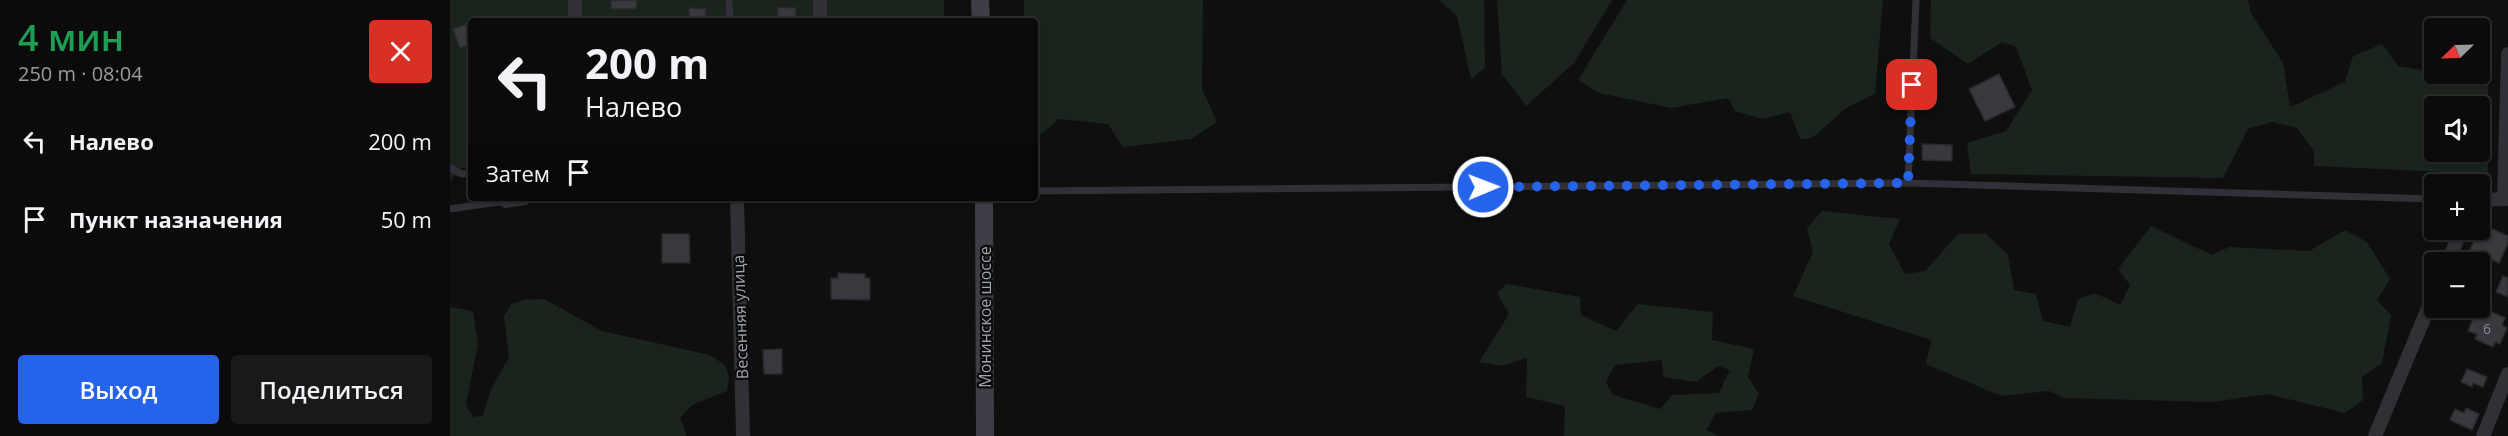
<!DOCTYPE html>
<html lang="ru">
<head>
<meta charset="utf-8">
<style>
	:root { --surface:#0b0b0c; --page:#19191a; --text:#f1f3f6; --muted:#9a9b9d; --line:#2b2b2d; --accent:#2563eb }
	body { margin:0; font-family:"Open Sans",sans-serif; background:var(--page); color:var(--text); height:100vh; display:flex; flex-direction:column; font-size:22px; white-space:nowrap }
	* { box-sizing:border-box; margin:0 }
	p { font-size:20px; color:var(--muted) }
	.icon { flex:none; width:33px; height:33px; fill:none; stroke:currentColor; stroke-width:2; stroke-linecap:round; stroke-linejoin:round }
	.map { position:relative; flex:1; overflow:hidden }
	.side { display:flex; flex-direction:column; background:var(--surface); width:450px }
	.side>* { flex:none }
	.top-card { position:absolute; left:18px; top:18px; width:570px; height:183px; border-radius:6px; box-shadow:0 2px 4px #0004,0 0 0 2px var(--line); background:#0b0b0c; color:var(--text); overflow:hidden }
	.needle { width:39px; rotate:247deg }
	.tools { position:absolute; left:1974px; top:18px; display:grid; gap:12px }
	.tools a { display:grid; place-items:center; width:66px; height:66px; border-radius:6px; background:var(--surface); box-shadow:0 2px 4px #0004,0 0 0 2px var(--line); font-size:30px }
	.pin { position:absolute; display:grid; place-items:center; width:51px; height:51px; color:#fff; margin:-26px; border-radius:12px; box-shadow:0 3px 9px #0006 }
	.me { position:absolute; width:66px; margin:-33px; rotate:89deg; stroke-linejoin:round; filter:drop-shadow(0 0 4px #0008) }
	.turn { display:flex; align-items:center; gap:21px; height:126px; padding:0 18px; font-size:27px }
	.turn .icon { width:78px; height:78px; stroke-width:2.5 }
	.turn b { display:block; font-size:42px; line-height:51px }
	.then { display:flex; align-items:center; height:57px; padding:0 18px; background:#0003; gap:12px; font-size:22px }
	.round { display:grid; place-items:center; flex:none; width:63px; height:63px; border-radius:6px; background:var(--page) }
	.overview { display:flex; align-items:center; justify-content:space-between; height:102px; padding:0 18px }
	h1 { font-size:36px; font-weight:600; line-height:45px; color:#1e9e55 }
	.button { display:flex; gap:12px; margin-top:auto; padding:12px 18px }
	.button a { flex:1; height:69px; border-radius:6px; background:var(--accent); color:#fff; font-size:24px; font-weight:600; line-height:69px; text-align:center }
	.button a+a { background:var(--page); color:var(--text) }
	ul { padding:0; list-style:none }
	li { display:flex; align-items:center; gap:18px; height:78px; padding:0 18px }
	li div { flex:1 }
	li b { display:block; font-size:22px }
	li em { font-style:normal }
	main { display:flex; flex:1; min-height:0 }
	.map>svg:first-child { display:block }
	.green { fill:#1b231d; fill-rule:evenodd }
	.building { fill:#38393e; stroke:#29292d; stroke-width:1.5 }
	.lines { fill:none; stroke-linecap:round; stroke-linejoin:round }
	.lane { stroke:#303036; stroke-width:7 }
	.street { stroke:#303036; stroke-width:14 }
	.secondary { stroke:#3e3f46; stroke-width:18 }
	.route { stroke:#2563eb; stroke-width:10; stroke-dasharray:0 18 }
	.labels { text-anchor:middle; stroke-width:4.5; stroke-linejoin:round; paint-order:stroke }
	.number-label { font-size:14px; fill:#858995 }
	.street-label { font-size:16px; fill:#9fa4b2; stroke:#0a0a0b }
</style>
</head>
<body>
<main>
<section class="side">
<div class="overview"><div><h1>4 мин</h1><p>250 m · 08:04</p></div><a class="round" style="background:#d93025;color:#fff"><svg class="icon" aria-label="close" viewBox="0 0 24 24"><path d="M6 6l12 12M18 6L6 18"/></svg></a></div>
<ul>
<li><svg class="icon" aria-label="left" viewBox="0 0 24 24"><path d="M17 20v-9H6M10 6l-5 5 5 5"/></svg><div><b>Налево</b></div><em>200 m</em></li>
<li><svg class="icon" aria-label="arrive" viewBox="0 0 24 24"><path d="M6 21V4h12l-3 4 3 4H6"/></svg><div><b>Пункт назначения</b></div><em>50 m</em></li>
</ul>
<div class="button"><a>Выход</a><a>Поделиться</a></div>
</section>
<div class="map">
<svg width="2058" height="436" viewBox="0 0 2058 436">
	<rect width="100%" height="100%" fill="#0f0f10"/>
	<g class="green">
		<path d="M0 0H494V21H21V168H11L0 181Z"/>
		<path d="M574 0H753L752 89 767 122 741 139 673 147 658 124 609 119 585 139V21H574Z"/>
		<path d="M989 0H1034L1035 68 1021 79 1007 16Z"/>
		<path d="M1047 0H1162L1124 63 1076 106 1052 74Z"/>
		<path d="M1177 0H1433L1425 94 1396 108 1362 138 1350 139 1340 112 1313 119 1285 111 1278 98 1221 108 1149 93 1128 80Z"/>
		<path d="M1481 0H1798L1801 13 1833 63 1840 107 1895 82 1903 56 1932 44 1948 66 2038 81V176L2030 185 2017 184V173L1864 166V151L1847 128 1822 122 1798 129 1773 178 1521 174 1517 143 1556 131 1582 90 1566 47 1552 42 1518 64 1480 38ZM1984 106H2030V152H1984Z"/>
		<path d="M1372 211 1450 219 1439 244 1455 274 1475 271 1508 234H1536L1558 255 1564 290 1586 294 1593 321 1620 327 1628 299 1645 293 1670 305 1680 285 1668 269 1701 226 1762 255 1779 247 1859 251 1895 230 1917 242 1940 279 1927 300 1941 315 1932 363 1912 377 1913 400 1895 413 1818 394 1762 402 1613 398 1599 391 1551 396 1476 364 1481 340 1343 296 1363 252 1357 228Z"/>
		<path d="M1057 284 1130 297 1131 315 1166 331 1188 304 1263 312 1262 340 1304 349 1298 377 1309 394 1302 410 1266 413 1256 430 1270 436H1114L1115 406 1076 397 1077 358 1052 366 1029 362 1059 314 1047 293ZM1212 360 1213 377 1246 382 1268 366 1280 370 1269 393 1222 395 1210 409 1163 395 1156 382 1165 365Z"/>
		<path d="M94 299 152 331 260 355 275 365 279 377 277 391 242 405 230 418 237 436H0V307L23 311 28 344 16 404 23 417 33 415 41 389 59 357 54 316 61 304 74 300Z"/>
	</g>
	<g class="building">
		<path d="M161 0H187L186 9H161Z"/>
		<path d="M328 7 346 8 345 21H327Z"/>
		<path d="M239 8 256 9 255 21H239Z"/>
		<path d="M19 23 21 44 10 48 3 29Z"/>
		<path d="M1549 74 1565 107 1535 121 1519 89Z"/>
		<path d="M1472 144 1502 145V161L1472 160Z"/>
		<path d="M1984 176H2006V184H1984L1983 195Z"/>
		<path d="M2031 224 2058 236V243L2049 263 2020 250Z"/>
		<path d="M212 234H239L240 263H212Z"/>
		<path d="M388 273 415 274V278H420V300L381 299V278H388Z"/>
		<path d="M2053 276 2058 278V297L2046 292Z"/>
		<path d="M2037 310 2055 318 2052 325 2057 328 2050 344 2045 342 2043 347 2025 339 2027 334 2018 331 2025 314 2034 318Z"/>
		<path d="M332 349V374H314L313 350Z"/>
		<path d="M2017 369 2037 377 2033 387 2023 383 2022 387 2011 382Z"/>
		<path d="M2016 408 2029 414 2022 430 2000 420 2005 409 2014 413Z"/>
	</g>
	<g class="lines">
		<g class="lane">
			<path d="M279 0 280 21"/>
			<path d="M0 168 12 174 21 173"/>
			<path d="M1458 183 1466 0"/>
			<path d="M585 191 1458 183 1984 199"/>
			<path d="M0 209 56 201"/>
		</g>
		<g class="street">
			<path d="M125 21V0"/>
			<path d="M370 21V0"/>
			<path d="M287 198 293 436"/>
			<path d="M2054 199 2058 54"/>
			<path d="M2030 200 2058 199"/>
			<path d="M56 201 75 198"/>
			<path d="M1998 262 2011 230"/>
			<path d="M1925 436 1984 294"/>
			<path d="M2033 436 2058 374"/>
		</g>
		<g class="secondary">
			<path d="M530 0 531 21"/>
			<path d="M534 198 535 436"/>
		</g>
	</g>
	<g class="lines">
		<path class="route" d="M1033 187 1458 183 1462 85"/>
	</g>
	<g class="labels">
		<g class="number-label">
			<text x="2037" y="334">6</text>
		</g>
		<g class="street-label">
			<text transform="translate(290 317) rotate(-92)" y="6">Весенняя улица</text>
			<text transform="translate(535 317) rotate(-90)" y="6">Монинское шоссе</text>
		</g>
	</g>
</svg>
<div class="tools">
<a><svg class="needle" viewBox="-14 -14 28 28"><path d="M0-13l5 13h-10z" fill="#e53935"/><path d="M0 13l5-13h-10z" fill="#9a9b9d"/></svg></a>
<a><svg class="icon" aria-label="sound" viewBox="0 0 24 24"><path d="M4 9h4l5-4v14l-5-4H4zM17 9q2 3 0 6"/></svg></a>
<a>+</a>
<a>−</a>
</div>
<div class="pin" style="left:1462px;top:85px;background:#d93025"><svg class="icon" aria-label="arrive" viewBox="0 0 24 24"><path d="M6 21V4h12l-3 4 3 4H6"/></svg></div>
<svg class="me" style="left:1033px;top:187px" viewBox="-20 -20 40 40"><circle r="17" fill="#2563eb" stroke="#fff" stroke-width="3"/><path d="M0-11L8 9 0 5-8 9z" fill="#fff"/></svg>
<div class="top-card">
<div class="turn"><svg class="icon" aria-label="left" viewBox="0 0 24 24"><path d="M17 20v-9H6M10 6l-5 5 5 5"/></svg><div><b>200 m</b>Налево</div></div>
<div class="then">Затем<svg class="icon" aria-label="arrive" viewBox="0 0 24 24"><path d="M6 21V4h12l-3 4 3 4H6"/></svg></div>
</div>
</div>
</main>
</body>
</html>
